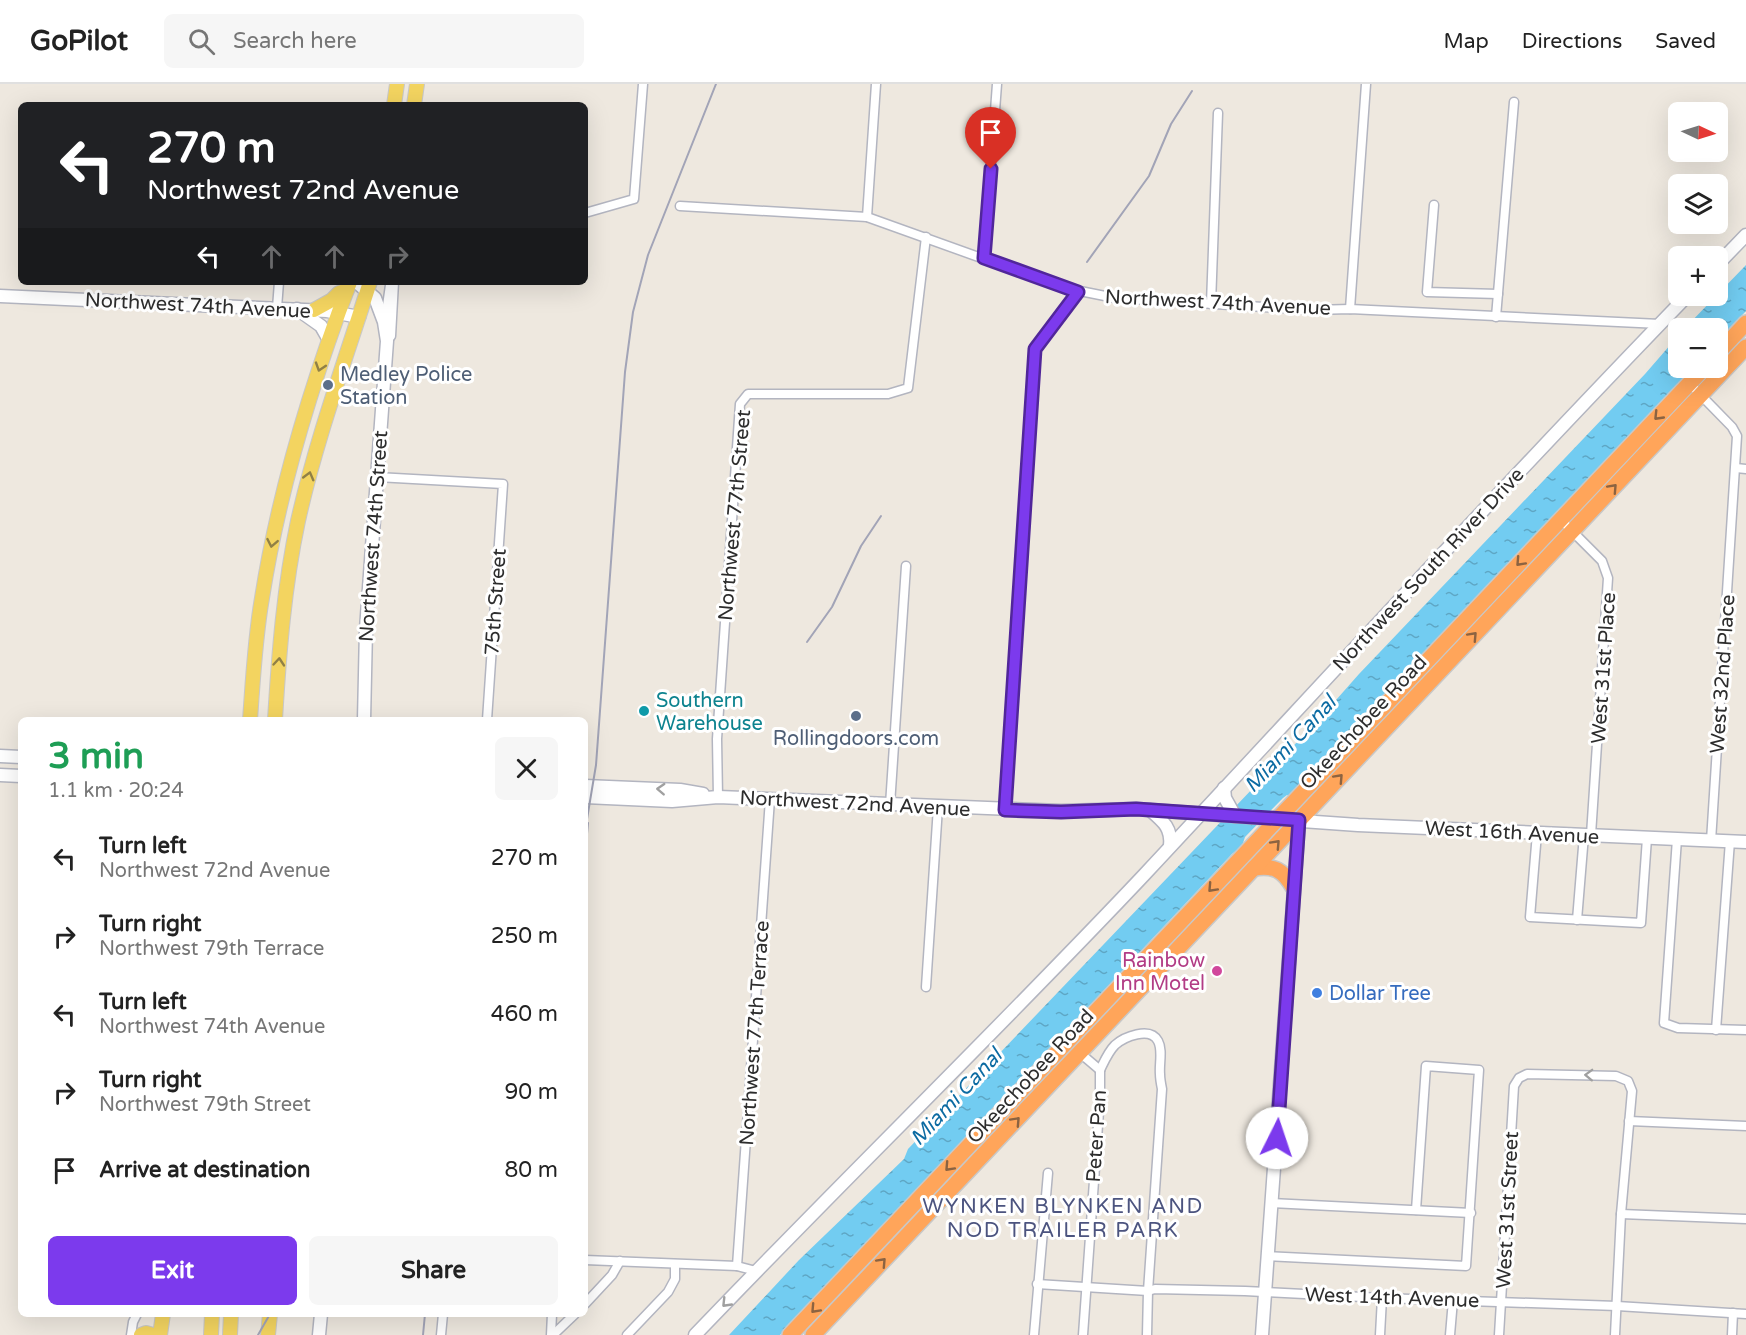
<!DOCTYPE html>
<html lang="en">
<head>
<meta charset="utf-8">
<style>
	:root { --surface:#fff; --page:#f6f6f6; --text:#222; --muted:#767676; --line:#e0e0e0; --accent:#7c3aed }
	body { margin:0; font-family:"Varela Round",sans-serif; background:var(--page); color:var(--text); height:100vh; display:flex; flex-direction:column; font-size:22px; white-space:nowrap }
	* { box-sizing:border-box; margin:0 }
	p { font-size:20px; color:var(--muted) }
	.icon { flex:none; width:33px; height:33px; fill:none; stroke:currentColor; stroke-width:2; stroke-linecap:round; stroke-linejoin:round }
	.map { position:relative; flex:1; overflow:hidden }
	.details { position:absolute; left:18px; top:633px; width:570px; height:600px; display:flex; flex-direction:column; background:var(--surface); border-radius:9px; box-shadow:0 6px 24px #0002 }
	.details>* { flex:none }
	.top-card { position:absolute; left:18px; top:18px; width:570px; height:183px; border-radius:9px; box-shadow:0 6px 24px #0002; background:#202124; color:#fff; overflow:hidden }
	.needle { width:39px; rotate:94deg }
	.controls { position:absolute; left:1668px; top:18px; display:grid; gap:12px }
	.controls a { display:grid; place-items:center; width:60px; height:60px; border-radius:9px; background:var(--surface); box-shadow:0 6px 24px #0002; font-size:30px }
	.pin { position:absolute; display:grid; place-items:center; width:51px; height:51px; color:#fff; margin:-62px -26px; border-radius:50% 50% 50% 0; rotate:-45deg; box-shadow:0 0 6px #0007 }
	.pin .icon { rotate:45deg }
	.me { position:absolute; width:66px; margin:-33px; rotate:4deg; stroke-linejoin:round; filter:drop-shadow(0 0 4px #0008) }
	.turn { display:flex; align-items:center; gap:21px; height:126px; padding:0 30px; font-size:27px }
	.turn .icon { width:78px; height:78px; stroke-width:2.5 }
	.turn b { display:block; font-size:42px; line-height:51px }
	.lanes { display:flex; align-items:center; height:57px; padding:0 30px; background:#0003; justify-content:center; gap:30px; direction:ltr }
	.lanes .off { opacity:.35 }
	.round { display:grid; place-items:center; flex:none; width:63px; height:63px; border-radius:9px; background:var(--page) }
	.headline { display:flex; align-items:center; justify-content:space-between; height:102px; padding:0 30px }
	h1 { font-size:36px; font-weight:700; line-height:45px; color:#1e9e55 }
	.cta { display:flex; gap:12px; margin-top:auto; padding:12px 30px }
	.cta a { flex:1; height:69px; border-radius:9px; background:var(--accent); color:#fff; font-size:24px; font-weight:700; line-height:69px; text-align:center }
	.cta a+a { background:var(--page); color:var(--text) }
	ul { padding:0; list-style:none }
	li { display:flex; align-items:center; gap:18px; height:78px; padding:0 30px }
	li div { flex:1 }
	li b { display:block; font-size:22px }
	li em { font-style:normal }
	header { display:flex; align-items:center; gap:36px; box-sizing:border-box; height:84px; padding:0 30px; background:var(--surface); border-bottom:2px solid var(--line) }
	header strong { font-size:28px }
	nav { display:flex; gap:33px; margin-inline-start:auto; font-size:21px }
	.search { width:420px; height:54px; background:var(--page); display:flex; align-items:center; gap:15px; box-sizing:border-box; padding:0 21px; border-radius:9px; color:var(--muted); font-size:22px }
	.map>svg:first-child { display:block }
	.water { fill:url(#water-ripples) }
	.lines { fill:none; stroke-linecap:round; stroke-linejoin:round }
	.street-casing { stroke:#b3b5c0; stroke-width:11 }
	.secondary-casing { stroke:#b3b5c0; stroke-width:15 }
	.primary-casing { stroke:#c8c8c8; stroke-width:16 }
	.highway-casing { stroke:#c8c8c8; stroke-width:18 }
	.street { stroke:#fff; stroke-width:8 }
	.secondary { stroke:#fff; stroke-width:12 }
	.primary { stroke:#f3d460; stroke-width:14 }
	.highway { stroke:#ffa55a; stroke-width:15 }
	.rail { stroke:#a2a4b7; stroke-width:2 }
	.oneway { stroke:#908046 }
	.oneway2 { stroke:#8c6341 }
	.oneway3 { stroke:#a0a0a0 }
	.route-casing { stroke:#51269a; stroke-width:15 }
	.route { stroke:#7c3aed; stroke-width:10 }
	.service-dot { fill:#5c6f8a; stroke:#fff; stroke-width:2 }
	.culture-dot { fill:#0f9aa8; stroke:#fff; stroke-width:2 }
	.hotel-dot { fill:#d1479c; stroke:#fff; stroke-width:2 }
	.shop-dot { fill:#3f7fe0; stroke:#fff; stroke-width:2 }
	.labels { text-anchor:middle; stroke-width:6; stroke-linejoin:round; paint-order:stroke }
	.street-label { font-size:20px; fill:#2d2d2d; stroke:#fff }
	.service-label { font-size:20px; fill:#4e5e75; stroke:#fff; text-anchor:start }
	.culture-label { font-size:20px; fill:#0d838f; stroke:#fff; text-anchor:start }
	.hotel-label { font-size:20px; fill:#b23c85; stroke:#fff; text-anchor:end }
	.shop-label { font-size:20px; fill:#366cbe; stroke:#fff; text-anchor:start }
	.water-label { font-size:21px; font-style:italic; fill:#0c6ba2; stroke:#fff }
	.neighbourhood-label { font-size:21px; letter-spacing:1.5px; fill:#4c547f; stroke:#fff }
</style>
</head>
<body>
<header>
<strong>GoPilot</strong>
<div class="search"><svg class="icon" aria-label="search" viewBox="0 0 24 24"><circle cx="10" cy="10" r="6"/><path d="M15 15l6 6"/></svg>Search here</div>
<nav><a>Map</a><a>Directions</a><a>Saved</a></nav>
</header>
<div class="map">
<svg width="1746" height="1251" viewBox="0 0 1746 1251">
	<defs>
		<pattern id="water-ripples" width="26" height="14" patternUnits="userSpaceOnUse" patternTransform="scale(1.5)"><rect width="26" height="14" fill="#72ccf1"/><path d="M2 4q2-2 4 0t4 0M15 11q2-2 4 0t4 0" fill="none" stroke="#5ea6c4"/></pattern>
	</defs>
	<rect width="100%" height="100%" fill="#eee8df"/>
	<g class="water">
		<path d="M1746 181V227L1718 257V244H1685Z"/>
		<path d="M1678 252V284H1693L1289 712 1287 711 1283 714 1245 753 1242 762 1232 770 780 1251H729L799 1176 904 1075 908 1065 1321 633 1359 590 1645 290Z"/>
	</g>
	<g class="lines">
		<defs>
			<g id="street">
				<path d="M1434 121 1427 208 1498 210"/>
				<path d="M680 122 867 133 1065 204 1115 214 1314 226 1350 225 1660 240"/>
				<path d="M585 129 634 115 643 0"/>
				<path d="M867 133 876 0"/>
				<path d="M984 174 997 0"/>
				<path d="M1211 220 1218 29"/>
				<path d="M277 224 279 198"/>
				<path d="M1350 225 1366 0"/>
				<path d="M1496 233 1514 18"/>
				<path d="M385 236 390 201"/>
				<path d="M387 257 391 252 394 198"/>
				<path d="M1689 299 1732 343 1737 352 1711 757"/>
				<path d="M1736 384 1746 385"/>
				<path d="M377 393 503 400 487 636"/>
				<path d="M1560 435 1602 477 1608 494 1591 751"/>
				<path d="M718 713 717 655 740 320 748 310H888L908 304 926 153"/>
				<path d="M890 721 906 482"/>
				<path d="M1005 726 1035 265 1078 208"/>
				<path d="M1537 749 1530 833 1641 839 1647 754"/>
				<path d="M1677 755 1664 939 1678 944 1746 946"/>
				<path d="M1577 836 1584 751"/>
				<path d="M926 903 938 723"/>
				<path d="M1716 946 1730 757"/>
				<path d="M1080 969 1100 986"/>
				<path d="M1100 986C1104 978 1108 968 1115 961 1124 953 1150 942 1158 957 1163 966 1159 980 1160 990 1160 995 1161 1000 1162 1005L1148 1207 1147 1251"/>
				<path d="M1629 1037 1746 1042"/>
				<path d="M1271 1119 1471 1129"/>
				<path d="M1621 1130 1746 1135"/>
				<path d="M1267 1172 1466 1182 1479 986 1426 982 1416 1126"/>
				<path d="M585 1176 737 1182 756 1187"/>
				<path d="M737 1182 770 715"/>
				<path d="M1037 1200 1148 1207 1155 1205 1245 1207 1382 1214 1617 1222 1746 1230"/>
				<path d="M585 1220 612 1191 620 1177"/>
				<path d="M131 1251 133 1238 137 1230"/>
				<path d="M441 1251 443 1230"/>
				<path d="M551 1251 552 1230"/>
				<path d="M553 1251 575 1230"/>
				<path d="M627 1251 668 1208 675 1195V1180"/>
				<path d="M1034 1251 1048 1089"/>
				<path d="M1083 1251 1100 1013V986"/>
				<path d="M1380 1251 1382 1214"/>
				<path d="M1450 1251 1453 1216"/>
				<path d="M1499 1251 1514 1002 1519 994 1527 990 1616 992 1628 997 1632 1007 1621 1130 1615 1251"/>
				<path d="M1732 1251 1733 1229"/>
			</g>
			<g id="secondary">
				<path d="M1718 180 1746 151"/>
				<path d="M356 198 375 214 384 238 387 257 366 545 364 636"/>
				<path d="M0 212 327 227 359 233"/>
				<path d="M297 225 321 242 329 256"/>
				<path d="M0 672 21 673"/>
				<path d="M0 691 21 692"/>
				<path d="M585 702 680 706 703 710"/>
				<path d="M1224 704 1225 714 1235 732"/>
				<path d="M585 713 672 717 718 713 1061 727 1136 725 1358 741 1746 758"/>
				<path d="M1150 726C1163 737 1172 744 1170 762"/>
				<path d="M319 1251 321 1230"/>
				<path d="M695 1251C843 1096 997 947 1144 791 1325 597 1503 402 1687 212"/>
				<path d="M1262 1251 1299 736"/>
			</g>
			<g id="primary">
				<path d="M394 21 397 0"/>
				<path d="M414 21 417 0"/>
				<path d="M314 226 332 216 339 209 347 206"/>
				<path d="M250 636C253 595 255 554 262 514 279 405 311 301 350 198"/>
				<path d="M275 636C279 569 284 503 298 437 316 356 345 277 370 198"/>
				<path d="M141 1251 146 1249 153 1251"/>
				<path d="M160 1251 163 1230"/>
				<path d="M211 1251 212 1230"/>
				<path d="M230 1251 231 1230"/>
				<path d="M268 1251 270 1230"/>
			</g>
			<g id="highway">
				<path d="M1718 269 1746 239"/>
				<path d="M1254 784C1274 781 1283 786 1293 803"/>
				<path d="M790 1251 1704 284"/>
				<path d="M813 1251 1746 263"/>
			</g>
		</defs>
		<use href="#street" class="street-casing"/>
		<use href="#secondary" class="secondary-casing"/>
		<use href="#primary" class="primary-casing"/>
		<use href="#highway" class="highway-casing"/>
		<use href="#street" class="street"/>
		<use href="#secondary" class="secondary"/>
		<use href="#primary" class="primary"/>
		<use href="#highway" class="highway"/>
		<g class="rail">
			<path d="M1087 178 1149 92 1171 40 1192 7"/>
			<path d="M807 558 832 523 861 462 881 432"/>
			<path d="M585 747 596 681 625 288 633 228 648 171 716 0"/>
			<path d="M585 772 588 739"/>
			<path d="M258 1251 270 1230"/>
			<path d="M423 1251 425 1230"/>
		</g>
	</g>
	<defs><path id="oneway-chevron" d="M-2-3.5L2.5 0L-2 3.5" fill="none" stroke-width="1.6" stroke-linecap="round" stroke-linejoin="round" transform="scale(1.5)"/></defs>
	<g class="oneway">
		<use href="#oneway-chevron" transform="translate(320 283) rotate(108)"/>
		<use href="#oneway-chevron" transform="translate(309 392) rotate(-75)"/>
		<use href="#oneway-chevron" transform="translate(272 459) rotate(101)"/>
		<use href="#oneway-chevron" transform="translate(279 578) rotate(-85)"/>
	</g>
	<g class="oneway2">
		<use href="#oneway-chevron" transform="translate(1658 332) rotate(134)"/>
		<use href="#oneway-chevron" transform="translate(1613 404) rotate(-47)"/>
		<use href="#oneway-chevron" transform="translate(1520 478) rotate(133)"/>
		<use href="#oneway-chevron" transform="translate(1473 552) rotate(-47)"/>
		<use href="#oneway-chevron" transform="translate(1339 694) rotate(-47)"/>
		<use href="#oneway-chevron" transform="translate(1276 760) rotate(-47)"/>
		<use href="#oneway-chevron" transform="translate(1212 804) rotate(133)"/>
		<use href="#oneway-chevron" transform="translate(1016 1037) rotate(-47)"/>
		<use href="#oneway-chevron" transform="translate(949 1083) rotate(133)"/>
		<use href="#oneway-chevron" transform="translate(882 1178) rotate(-47)"/>
		<use href="#oneway-chevron" transform="translate(815 1225) rotate(133)"/>
	</g>
	<g class="oneway3">
		<use href="#oneway-chevron" transform="translate(661 705) rotate(-177)"/>
		<use href="#oneway-chevron" transform="translate(1589 991) rotate(-178)"/>
		<use href="#oneway-chevron" transform="translate(726 1219) rotate(134)"/>
	</g>
	<g class="lines">
		<defs>
			<path id="route" d="M991 85 984 174 1078 208 1035 265 1005 726 1061 728 1136 725 1299 736 1277 1054"/>
		</defs>
		<use href="#route" class="route-casing"/>
		<use href="#route" class="route"/>
	</g>
	<g class="service-dot">
		<circle cx="328" cy="301" r="6"/>
		<circle cx="856" cy="632" r="6"/>
	</g>
	<circle class="culture-dot" cx="644" cy="627" r="6"/>
	<circle class="hotel-dot" cx="1217" cy="887" r="6"/>
	<circle class="shop-dot" cx="1317" cy="909" r="6"/>
	<g class="labels">
		<g class="street-label">
			<text transform="translate(1218 218) rotate(3)" y="7">Northwest 74th Avenue</text>
			<text transform="translate(198 221) rotate(3)" y="7">Northwest 74th Avenue</text>
			<text transform="translate(734 431) rotate(-85)" y="7">Northwest 77th Street</text>
			<text transform="translate(373 452) rotate(-86)" y="7">Northwest 74th Street</text>
			<text transform="translate(1428 485) rotate(-47)" y="7">Northwest South River Drive</text>
			<text transform="translate(495 518) rotate(-86)" y="7">75th Street</text>
			<text transform="translate(1603 584) rotate(-86)" y="7">West 31st Place</text>
			<text transform="translate(1722 590) rotate(-86)" y="7">West 32nd Place</text>
			<text transform="translate(1363 638) rotate(-47)" y="7">Okeechobee Road</text>
			<text transform="translate(855 719) rotate(3)" y="7">Northwest 72nd Avenue</text>
			<text transform="translate(1512 748) rotate(3)" y="7">West 16th Avenue</text>
			<text transform="translate(754 949) rotate(-86)" y="7">Northwest 77th Terrace</text>
			<text transform="translate(1030 992) rotate(-47)" y="7">Okeechobee Road</text>
			<text transform="translate(1096 1052) rotate(-86)" y="7">Peter Pan</text>
			<text transform="translate(1507 1126) rotate(-87)" y="7">West 31st Street</text>
			<text transform="translate(1392 1213) rotate(2)" y="7">West 14th Avenue</text>
		</g>
		<g class="service-label">
			<text x="340" y="297">Medley Police<tspan x="340" dy="23">Station</tspan></text>
			<text x="856" y="661" text-anchor="middle">Rollingdoors.com</text>
		</g>
		<g class="culture-label">
			<text x="656" y="623">Southern<tspan x="656" dy="23">Warehouse</tspan></text>
		</g>
		<g class="hotel-label">
			<text x="1205" y="883">Rainbow<tspan x="1205" dy="23">Inn Motel</tspan></text>
		</g>
		<g class="shop-label">
			<text x="1329" y="916">Dollar Tree</text>
		</g>
		<g class="water-label">
			<text transform="translate(1290 660) rotate(-47)" y="7">Miami Canal</text>
			<text transform="translate(956 1013) rotate(-47)" y="7">Miami Canal</text>
		</g>
		<g class="neighbourhood-label">
			<text x="1063" y="1129">WYNKEN BLYNKEN AND<tspan x="1063" dy="24">NOD TRAILER PARK</tspan></text>
		</g>
	</g>
</svg>
<div class="controls">
<a><svg class="needle" viewBox="-14 -14 28 28"><path d="M0-13l5 13h-10z" fill="#e53935"/><path d="M0 13l5-13h-10z" fill="#767676"/></svg></a>
<a><svg class="icon" aria-label="layers" viewBox="0 0 24 24"><path d="M12 4l9 5-9 5-9-5zM3 14l9 5 9-5"/></svg></a>
<a>+</a>
<a>−</a>
</div>
<div class="pin" style="left:991px;top:85px;background:#d93025"><svg class="icon" aria-label="arrive" viewBox="0 0 24 24"><path d="M6 21V4h12l-3 4 3 4H6"/></svg></div>
<svg class="me" style="left:1277px;top:1054px" viewBox="-20 -20 40 40"><circle r="19" fill="#fff"/><path d="M0-13L10 11 0 6-10 11z" fill="#7c3aed"/></svg>
<div class="top-card">
<div class="turn"><svg class="icon" aria-label="left" viewBox="0 0 24 24"><path d="M17 20v-9H6M10 6l-5 5 5 5"/></svg><div><b>270 m</b>Northwest 72nd Avenue</div></div>
<div class="lanes"><svg class="icon" aria-label="left" viewBox="0 0 24 24"><path d="M17 20v-9H6M10 6l-5 5 5 5"/></svg><svg class="icon off" aria-label="ahead" viewBox="0 0 24 24"><path d="M12 20V5M6 11l6-6 6 6"/></svg><svg class="icon off" aria-label="ahead" viewBox="0 0 24 24"><path d="M12 20V5M6 11l6-6 6 6"/></svg><svg class="icon off" aria-label="right" viewBox="0 0 24 24"><path d="M7 20v-9h11M14 6l5 5-5 5"/></svg></div>
</div>
<section class="details">
<div class="headline"><div><h1>3 min</h1><p>1.1 km · 20:24</p></div><a class="round"><svg class="icon" aria-label="close" viewBox="0 0 24 24"><path d="M6 6l12 12M18 6L6 18"/></svg></a></div>
<ul>
<li><svg class="icon" aria-label="left" viewBox="0 0 24 24"><path d="M17 20v-9H6M10 6l-5 5 5 5"/></svg><div><b>Turn left</b><p>Northwest 72nd Avenue</p></div><em>270 m</em></li>
<li><svg class="icon" aria-label="right" viewBox="0 0 24 24"><path d="M7 20v-9h11M14 6l5 5-5 5"/></svg><div><b>Turn right</b><p>Northwest 79th Terrace</p></div><em>250 m</em></li>
<li><svg class="icon" aria-label="left" viewBox="0 0 24 24"><path d="M17 20v-9H6M10 6l-5 5 5 5"/></svg><div><b>Turn left</b><p>Northwest 74th Avenue</p></div><em>460 m</em></li>
<li><svg class="icon" aria-label="right" viewBox="0 0 24 24"><path d="M7 20v-9h11M14 6l5 5-5 5"/></svg><div><b>Turn right</b><p>Northwest 79th Street</p></div><em>90 m</em></li>
<li><svg class="icon" aria-label="arrive" viewBox="0 0 24 24"><path d="M6 21V4h12l-3 4 3 4H6"/></svg><div><b>Arrive at destination</b></div><em>80 m</em></li>
</ul>
<div class="cta"><a>Exit</a><a>Share</a></div>
</section>
</div>
</body>
</html>
